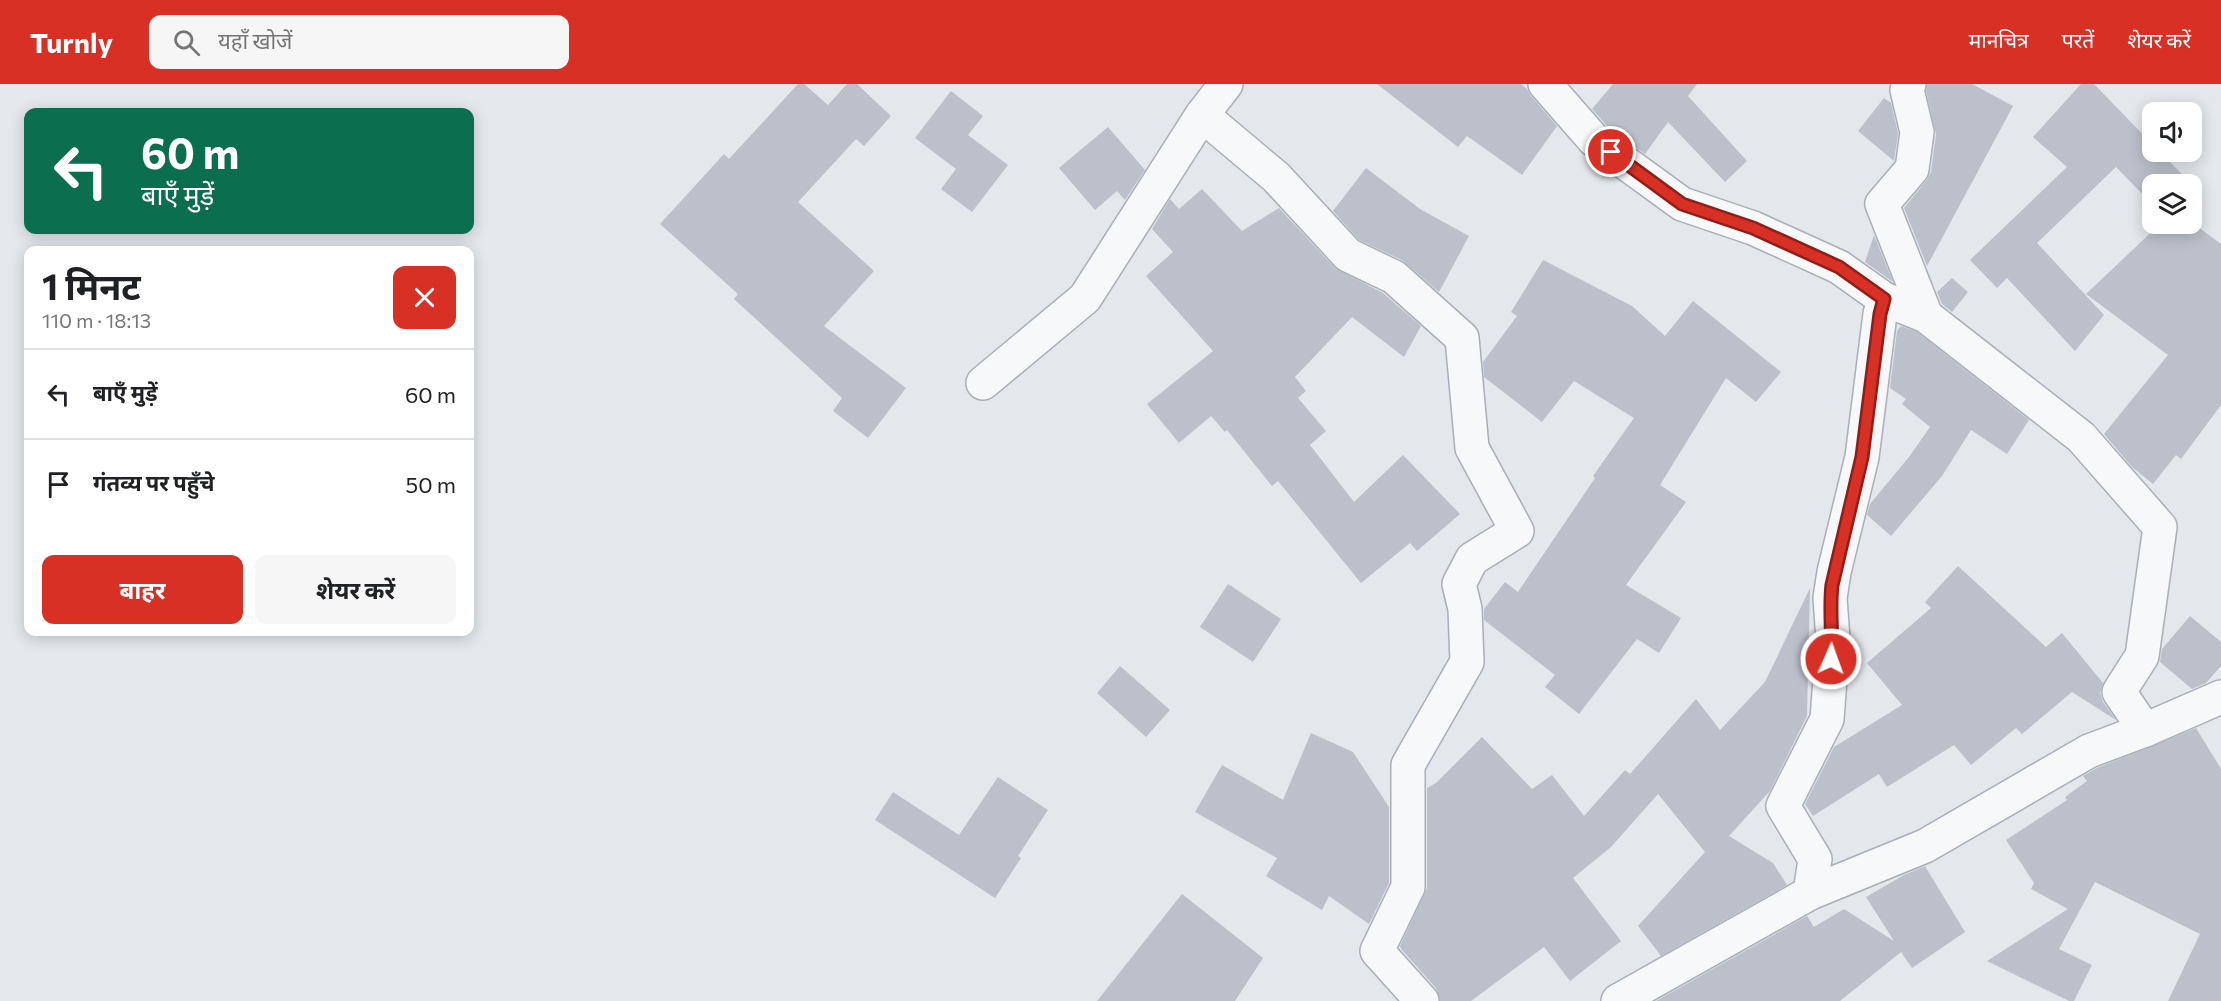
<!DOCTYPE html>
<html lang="hi">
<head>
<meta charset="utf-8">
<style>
	:root { --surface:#fff; --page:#f6f6f6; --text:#202124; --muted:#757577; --line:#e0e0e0; --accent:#d93025 }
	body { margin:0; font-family:Commissioner,"Noto Sans Devanagari",sans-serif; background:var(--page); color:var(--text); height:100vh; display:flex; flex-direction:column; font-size:22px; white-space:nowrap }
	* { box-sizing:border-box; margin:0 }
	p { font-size:20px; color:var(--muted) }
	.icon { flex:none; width:33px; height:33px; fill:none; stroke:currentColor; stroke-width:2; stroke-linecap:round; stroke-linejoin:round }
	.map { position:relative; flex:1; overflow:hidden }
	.sheet { position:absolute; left:24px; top:162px; width:450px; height:390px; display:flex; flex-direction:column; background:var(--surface); border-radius:12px; box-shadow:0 3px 15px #0003 }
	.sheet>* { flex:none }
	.hud { position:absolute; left:24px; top:24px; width:450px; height:126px; border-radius:12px; box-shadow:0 3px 15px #0003; background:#0b6e4f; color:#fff; overflow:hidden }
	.tools { position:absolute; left:2142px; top:18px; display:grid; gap:12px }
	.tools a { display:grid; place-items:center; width:60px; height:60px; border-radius:12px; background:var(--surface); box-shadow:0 3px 15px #0003; font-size:30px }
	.pin { position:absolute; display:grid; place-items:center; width:51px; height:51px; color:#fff; margin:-26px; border:3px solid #fff; border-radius:50%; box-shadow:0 2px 6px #0007 }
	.me { position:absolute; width:66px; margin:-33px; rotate:2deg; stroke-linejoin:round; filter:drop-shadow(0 0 4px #0008) }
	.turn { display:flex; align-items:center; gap:21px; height:126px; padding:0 18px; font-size:27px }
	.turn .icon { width:78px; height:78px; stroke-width:2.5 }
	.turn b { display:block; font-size:42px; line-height:51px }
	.round { display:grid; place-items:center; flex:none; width:63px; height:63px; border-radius:12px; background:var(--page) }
	.headline { display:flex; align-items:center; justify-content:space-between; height:102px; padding:0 18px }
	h1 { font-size:36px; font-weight:700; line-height:45px }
	.action { display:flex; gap:12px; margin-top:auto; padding:12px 18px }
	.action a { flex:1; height:69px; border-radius:12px; background:var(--accent); color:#fff; font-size:24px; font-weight:700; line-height:69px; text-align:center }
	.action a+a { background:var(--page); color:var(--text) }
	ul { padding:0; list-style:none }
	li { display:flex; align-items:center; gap:18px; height:90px; padding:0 18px; border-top:2px solid var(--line) }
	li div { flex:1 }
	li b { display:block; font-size:22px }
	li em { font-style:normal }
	header { display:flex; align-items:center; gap:36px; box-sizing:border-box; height:84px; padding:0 30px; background:var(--accent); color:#fff }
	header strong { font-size:28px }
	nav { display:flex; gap:33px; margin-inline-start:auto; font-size:21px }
	.search { width:420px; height:54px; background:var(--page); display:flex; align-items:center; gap:15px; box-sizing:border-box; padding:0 21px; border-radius:12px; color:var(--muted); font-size:22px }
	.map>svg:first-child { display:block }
	.building { fill:#bbc0ca }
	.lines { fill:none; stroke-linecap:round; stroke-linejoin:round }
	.minor-casing { stroke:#a9aeb7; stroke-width:36 }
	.minor { stroke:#f7f8fa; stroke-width:33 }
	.route-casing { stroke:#8d1f18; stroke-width:15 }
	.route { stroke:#d93025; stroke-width:10 }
</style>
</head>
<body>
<header>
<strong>Turnly</strong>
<div class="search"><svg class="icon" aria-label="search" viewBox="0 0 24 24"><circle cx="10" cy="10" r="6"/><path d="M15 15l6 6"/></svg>यहाँ खोजें</div>
<nav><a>मानचित्र</a><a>परतें</a><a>शेयर करें</a></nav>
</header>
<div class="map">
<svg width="2221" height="917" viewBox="0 0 2221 917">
	<rect width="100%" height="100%" fill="#e4e7ec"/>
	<g class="building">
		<path d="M798 0H804L828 21 847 0H857L891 32 864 62 856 55 798 118 874 187 824 242 906 304 868 354 833 327 842 314 734 215 738 210 660 140 724 70 729 75Z"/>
		<path d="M1377 0H1521L1527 5 1531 12 1557 42 1522 91 1467 52 1458 63Z"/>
		<path d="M1613 0H1697L1688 12 1747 77 1725 98 1668 38 1645 70 1607 42 1592 25Z"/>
		<path d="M1927 0H1972L2013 22 1927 182 1904 124 1926 97 1931 88 1936 50 1926 7Z"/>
		<path d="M2081 0H2094L2152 60V68H2160L2191 99 2189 100H2152V120L2116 83 2037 159 2104 231 2075 267 2007 194 1997 204 1970 176 2067 83 2033 53Z"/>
		<path d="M951 7 983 32 968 51 1008 81 972 128 941 105 956 85 915 54Z"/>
		<path d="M1884 14 1891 19 1898 49 1894 77 1858 47Z"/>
		<path d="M1108 43 1145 86 1125 116 1117 107 1095 126 1059 84Z"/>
		<path d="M1366 84 1420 125 1469 152 1439 208 1402 176 1359 156 1333 127Z"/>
		<path d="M1202 105 1242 147 1279 124 1335 184 1383 209 1421 242 1404 273 1352 233 1295 293 1306 307 1298 314 1326 347 1310 361 1354 418 1403 371 1460 430 1417 467 1410 459 1361 499 1278 397 1272 402 1227 346 1225 348 1211 332 1179 359 1147 320 1213 267 1146 192 1173 168 1152 145 1170 115 1179 125Z"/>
		<path d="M2160 140H2194L2221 160V321L2181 375 2176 371 2153 400 2132 383 2104 350 2168 271 2086 210Z"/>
		<path d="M1874 151 1893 198 1865 178Z"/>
		<path d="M1543 176 1632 222 1665 252 1693 217 1781 288 1756 318 1726 294 1660 401 1686 418 1626 501 1681 534 1659 569 1637 555 1579 630 1545 603 1555 591 1484 536V525L1505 498 1518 508 1595 394 1593 392 1634 334 1574 297 1542 338 1484 293 1483 278 1517 232 1511 228Z"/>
		<path d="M1952 194 1968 208 1952 228 1942 220 1937 208Z"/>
		<path d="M1901 242 1917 248 2029 336 2007 370 1971 346 1942 392 1891 452 1867 431 1870 420 1909 373 1930 343 1902 320 1906 315 1890 304 1897 247Z"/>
		<path d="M1958 482 2046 563 2062 549 2103 599 2100 609 2103 618 2116 636 2072 608 2022 650 2016 644 1971 681 1954 661 1887 703 1879 690 1813 732 1805 720 1834 663 1902 621 1867 579 1931 524 1925 518Z"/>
		<path d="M1228 500 1281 535 1253 578 1200 543Z"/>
		<path d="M1810 504 1807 632 1770 707 1729 752 1773 779 1787 801 1661 872 1638 842 1705 768 1658 710 1611 763 1573 794 1621 857 1570 897 1544 863 1471 917H1440L1436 904 1401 865 1400 862 1427 804V704L1436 699 1482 653 1532 705 1552 691 1584 732 1625 686 1630 690 1696 615 1720 646 1765 598Z"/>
		<path d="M2190 532 2221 558V582L2206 599 2192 605 2160 578 2162 565Z"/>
		<path d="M1120 582 1170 626 1146 653 1097 609Z"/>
		<path d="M2196 644 2221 685V917H2168L2200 850 2095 798 2059 865 2092 881 2074 917H2069L1987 877 2068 825 2031 805 2034 799 2006 756 2067 716 2065 713 2087 697 2083 692 2097 684Z"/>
		<path d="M1311 649 1353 668 1389 723V799L1369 840 1329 812 1322 826 1266 792 1277 774 1195 728 1222 681 1283 716Z"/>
		<path d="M998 693 1048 726 1018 772 1021 774 995 814 875 736 893 708 959 751Z"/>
		<path d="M1925 782 1965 848 1912 884 1901 868 1840 917H1656L1807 832 1814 843 1844 825 1894 857 1866 813 1904 791Z"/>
		<path d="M1182 810 1263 874 1235 917H1097Z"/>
	</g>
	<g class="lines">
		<defs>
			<g id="minor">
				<path d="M1545 0 1594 56 1682 120 1753 144 1839 183 1884 215"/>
				<path d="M1202 31 1276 93 1348 171 1394 193 1462 254 1472 364 1517 447 1472 475 1459 500 1465 525 1467 578 1408 681V803L1377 867 1422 917"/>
				<path d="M1926 232 2081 353 2160 443 2142 572 2119 608 2145 646"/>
				<path d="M983 299 1085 214 1202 31 1226 0"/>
				<path d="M1810 809 1815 775 1783 722 1827 635 1833 556 1830 514 1834 488 1862 373 1880 230 1884 215 1926 232 1882 120 1912 85 1917 48 1907 6 1909 0"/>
				<path d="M1618 917 1810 809 1925 762 2089 667 2145 646 2221 613"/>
			</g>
		</defs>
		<use href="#minor" class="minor-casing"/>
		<use href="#minor" class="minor"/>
	</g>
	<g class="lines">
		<defs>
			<path id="route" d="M1611 68 1682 120 1753 144 1839 183 1884 215 1880 230 1862 373 1832 501C1829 526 1833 550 1831 575"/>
		</defs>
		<use href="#route" class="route-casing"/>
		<use href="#route" class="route"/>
	</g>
</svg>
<div class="tools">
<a><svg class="icon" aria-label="sound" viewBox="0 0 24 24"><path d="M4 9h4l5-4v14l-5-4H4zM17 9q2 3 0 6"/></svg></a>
<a><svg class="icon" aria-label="layers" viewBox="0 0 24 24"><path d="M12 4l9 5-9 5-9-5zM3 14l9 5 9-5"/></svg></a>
</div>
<div class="pin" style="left:1611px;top:68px;background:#d93025"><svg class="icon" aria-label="arrive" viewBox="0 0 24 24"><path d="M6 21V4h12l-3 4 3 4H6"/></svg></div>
<svg class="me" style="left:1831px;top:575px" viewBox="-20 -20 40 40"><circle r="17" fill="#d93025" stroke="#fff" stroke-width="3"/><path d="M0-11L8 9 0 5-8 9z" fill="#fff"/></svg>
<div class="hud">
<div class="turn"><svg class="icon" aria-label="left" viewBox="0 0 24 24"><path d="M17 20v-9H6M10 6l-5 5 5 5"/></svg><div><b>60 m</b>बाएँ मुड़ें</div></div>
</div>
<section class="sheet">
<div class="headline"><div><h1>1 मिनट</h1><p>110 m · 18:13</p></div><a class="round" style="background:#d93025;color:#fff"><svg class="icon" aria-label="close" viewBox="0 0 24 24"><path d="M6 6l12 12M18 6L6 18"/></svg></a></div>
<ul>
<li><svg class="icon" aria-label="left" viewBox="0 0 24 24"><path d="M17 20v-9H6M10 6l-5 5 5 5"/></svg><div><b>बाएँ मुड़ें</b></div><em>60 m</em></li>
<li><svg class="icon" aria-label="arrive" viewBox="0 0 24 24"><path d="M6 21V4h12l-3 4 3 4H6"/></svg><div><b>गंतव्य पर पहुँचे</b></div><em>50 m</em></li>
</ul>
<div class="action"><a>बाहर</a><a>शेयर करें</a></div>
</section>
</div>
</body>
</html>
